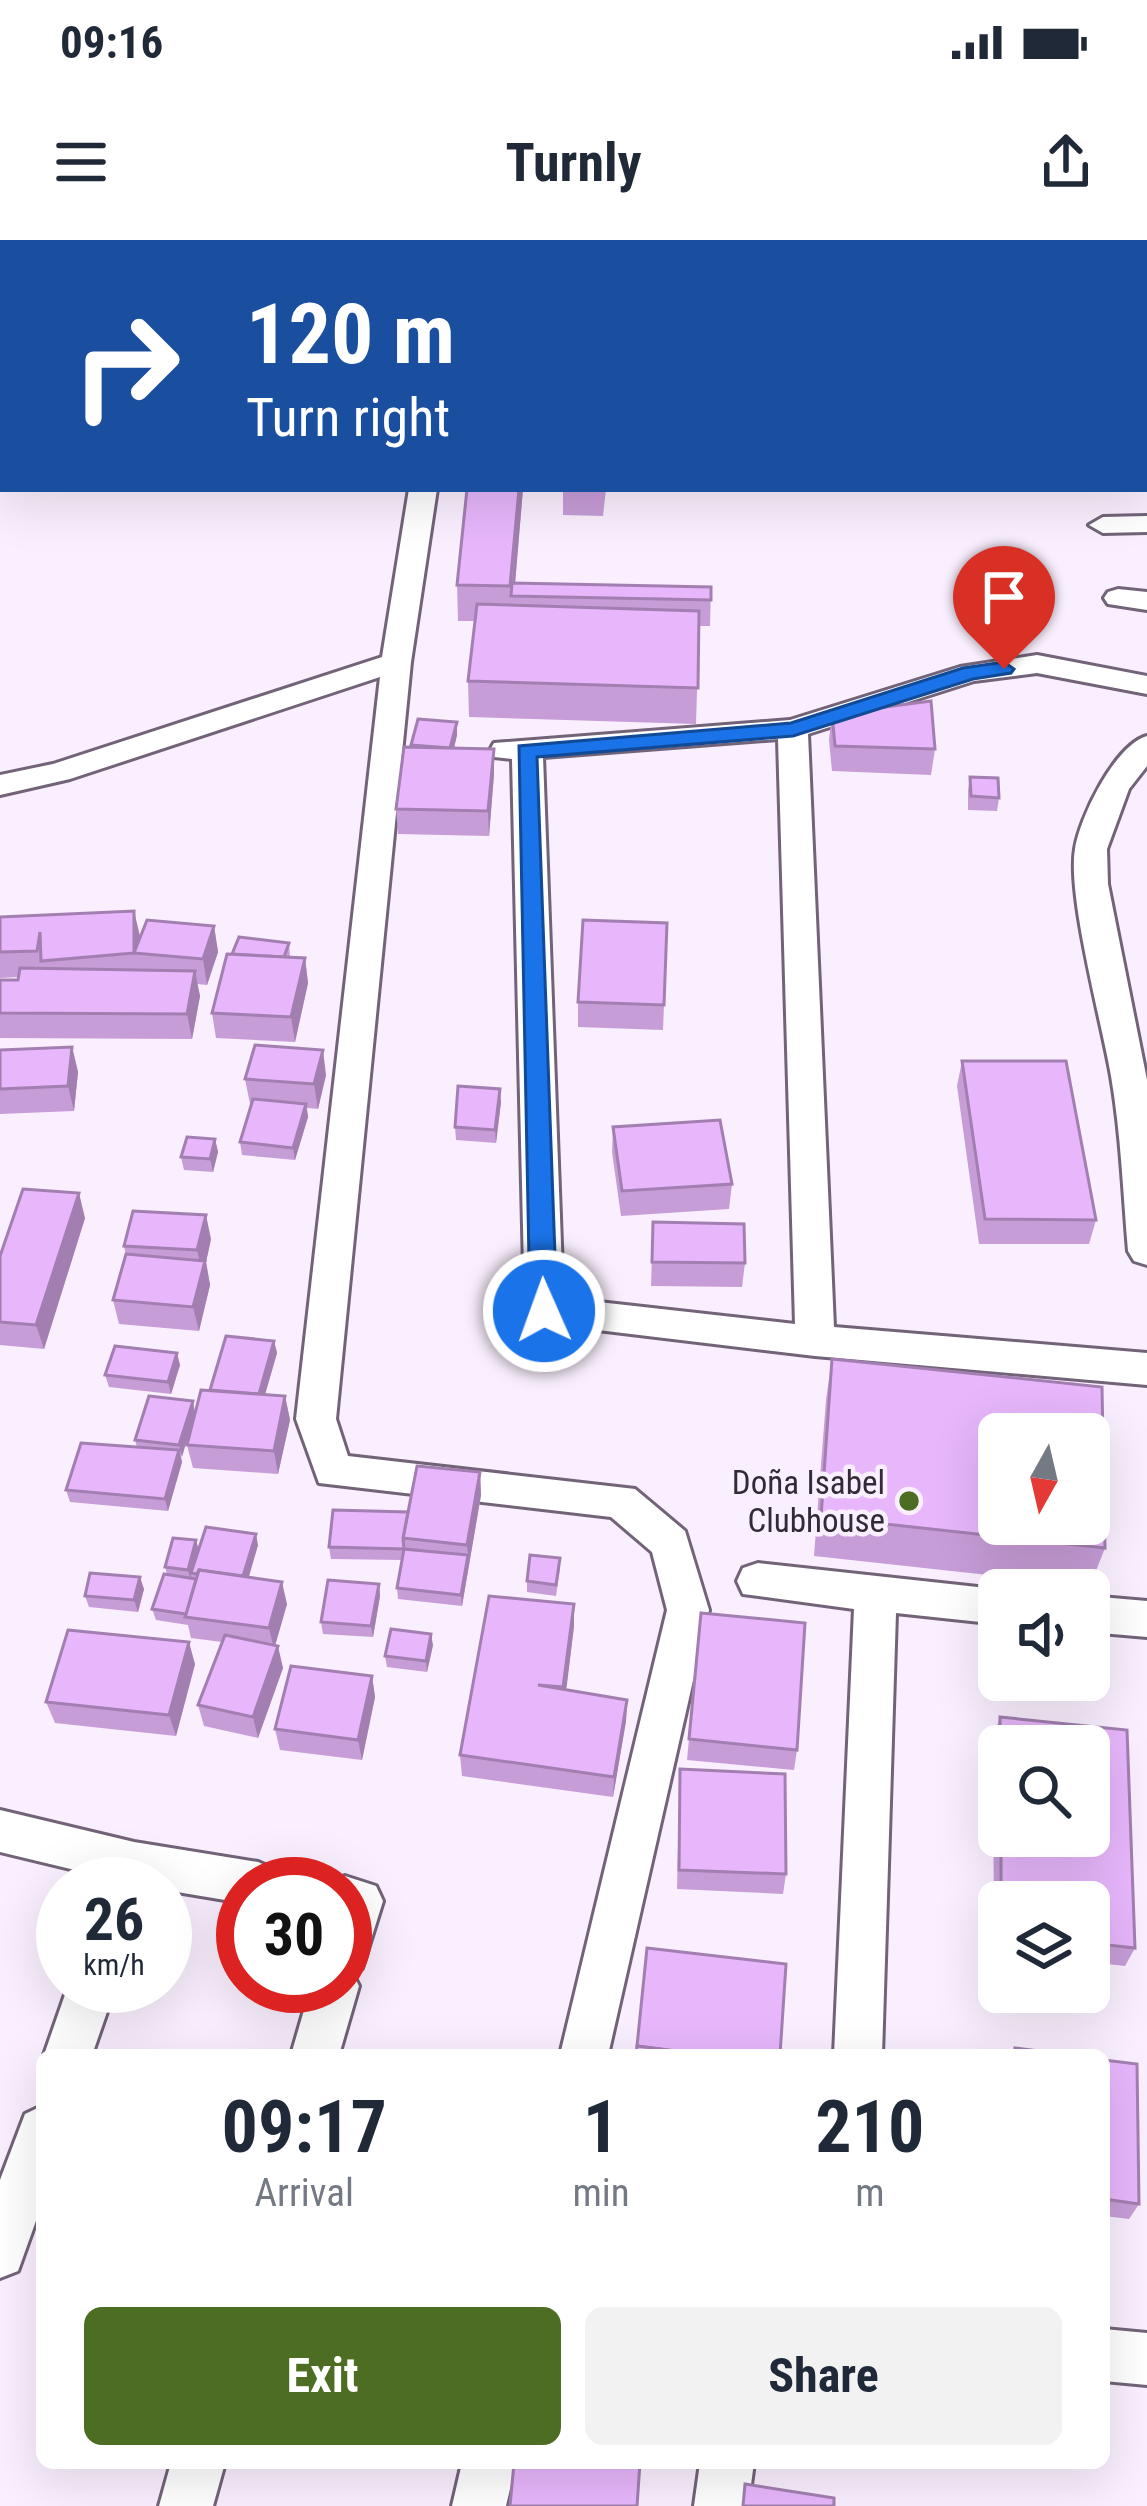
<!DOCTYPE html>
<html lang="en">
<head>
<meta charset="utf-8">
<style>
	:root { --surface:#fff; --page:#f2f2f3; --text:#1f2937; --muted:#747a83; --accent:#4d6d23 }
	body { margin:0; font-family:"Roboto Condensed",sans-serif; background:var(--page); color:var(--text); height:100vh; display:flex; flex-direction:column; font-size:45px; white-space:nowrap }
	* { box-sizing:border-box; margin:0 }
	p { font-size:39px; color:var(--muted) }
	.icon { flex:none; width:66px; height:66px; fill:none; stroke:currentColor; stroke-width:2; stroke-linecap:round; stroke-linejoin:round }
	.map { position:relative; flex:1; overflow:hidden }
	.details { position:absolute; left:36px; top:1809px; width:1074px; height:420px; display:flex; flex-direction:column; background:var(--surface); border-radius:18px; box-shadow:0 12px 48px #0002 }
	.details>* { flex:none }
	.banner { position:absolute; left:0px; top:0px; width:1149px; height:252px; box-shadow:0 12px 48px #0002; background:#1a4fa0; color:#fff; overflow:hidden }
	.needle { width:78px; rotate:188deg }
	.fabs { position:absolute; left:978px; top:1173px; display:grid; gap:24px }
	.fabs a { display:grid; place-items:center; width:132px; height:132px; border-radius:18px; background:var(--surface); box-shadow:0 12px 48px #0002; font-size:60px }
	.speed { position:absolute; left:36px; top:1617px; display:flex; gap:24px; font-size:60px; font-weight:700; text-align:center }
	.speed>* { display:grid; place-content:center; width:156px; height:156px; border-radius:50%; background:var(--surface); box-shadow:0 12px 48px #0002; line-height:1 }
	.speed small { font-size:30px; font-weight:400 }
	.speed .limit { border:18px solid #d22; background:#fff; color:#111 }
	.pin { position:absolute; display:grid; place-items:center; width:102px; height:102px; color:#fff; margin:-123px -51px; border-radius:50% 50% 50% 0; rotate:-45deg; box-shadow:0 0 12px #0007 }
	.pin .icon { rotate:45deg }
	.me { position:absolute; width:132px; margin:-66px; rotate:358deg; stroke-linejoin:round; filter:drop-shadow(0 0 9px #0008) }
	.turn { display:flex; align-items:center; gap:42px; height:252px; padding:0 48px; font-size:54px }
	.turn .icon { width:156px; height:156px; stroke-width:2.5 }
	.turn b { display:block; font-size:84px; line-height:102px }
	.eta { display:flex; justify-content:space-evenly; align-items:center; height:204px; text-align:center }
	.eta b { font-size:72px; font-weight:700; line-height:84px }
	.cta { display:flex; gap:24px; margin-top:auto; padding:24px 48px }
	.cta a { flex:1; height:138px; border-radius:18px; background:var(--accent); color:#fff; font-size:48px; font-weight:700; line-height:138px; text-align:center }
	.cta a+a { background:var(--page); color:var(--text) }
	.status { display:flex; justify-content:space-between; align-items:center; height:84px; padding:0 60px; background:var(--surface); direction:ltr }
	.status svg { height:33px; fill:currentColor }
	header { display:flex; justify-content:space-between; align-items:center; height:156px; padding:0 48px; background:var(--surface); font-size:54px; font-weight:700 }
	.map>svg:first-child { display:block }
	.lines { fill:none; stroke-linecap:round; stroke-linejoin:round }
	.lane-casing { stroke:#726379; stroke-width:6 }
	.street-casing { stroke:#726379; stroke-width:6 }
	.lane { fill:#fff; fill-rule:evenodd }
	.street { fill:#fff; fill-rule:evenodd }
	.wall { fill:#c79dd8; fill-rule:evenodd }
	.shaded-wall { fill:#a27fb0 }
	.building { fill:#e7b6fb; stroke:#a27fb0; stroke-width:3; fill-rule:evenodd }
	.route { fill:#1a73e8; stroke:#114b97; stroke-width:3 }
	.poi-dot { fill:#4d6d23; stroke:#faeffe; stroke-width:4.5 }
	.labels { text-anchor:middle; stroke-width:9; stroke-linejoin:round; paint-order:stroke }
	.poi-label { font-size:33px; fill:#322b35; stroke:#faeffe; text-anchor:end }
</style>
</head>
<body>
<div class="status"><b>09:16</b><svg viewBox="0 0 49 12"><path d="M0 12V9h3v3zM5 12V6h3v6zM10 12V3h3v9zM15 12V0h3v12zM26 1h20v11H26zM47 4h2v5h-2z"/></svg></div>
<header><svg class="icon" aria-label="menu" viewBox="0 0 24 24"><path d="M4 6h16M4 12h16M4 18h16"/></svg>Turnly<svg class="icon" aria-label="share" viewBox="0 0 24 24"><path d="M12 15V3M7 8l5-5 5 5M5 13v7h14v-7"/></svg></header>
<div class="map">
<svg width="1147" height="2266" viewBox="0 0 1147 2266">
	<rect width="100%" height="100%" fill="#faeffe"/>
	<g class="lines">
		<defs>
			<path id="lane" d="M420 0H430L429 3H419Z"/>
			<g id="street">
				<path d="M459 0H485L457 3Z"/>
				<rect x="590" y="0" width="24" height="3"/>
				<path d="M1138 0H1147V12L1146 3H1136Z"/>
				<rect x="0" y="4" width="3" height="14"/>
				<rect x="1146" y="119" width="1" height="16"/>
				<rect x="0" y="214" width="3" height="16"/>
				<path d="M409 249H437L411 422 336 1179 348 1216 635 1249 685 1291 709 1370 608 1815H560L667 1370 652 1312 611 1277 319 1243 296 1179 380 437 70 539 0 555V535L53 524 382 417Z"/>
				<path d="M1147 276V292L1103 293 1089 285 1103 277Z"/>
				<path d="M1118 349 1147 352V370L1108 364 1104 358 1108 352Z"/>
				<path d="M1037 415 1147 436V454L1037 433 974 441 808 494 834 1087 1147 1113V1145L815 1116 531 1082 525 1071 512 519 494 517 490 510 494 503 790 480 960 427ZM778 499 795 1084 563 1058 543 517Z"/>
				<path d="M1147 496V526L1129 549 1107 609 1108 644 1147 840V1025L1134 1021 1128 1011C1123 953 1121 894 1111 836 1102 783 1067 656 1075 609 1080 577 1115 505 1147 496Z"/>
				<path d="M758 1323 1005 1350H999V1384L896 1373 882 1815H834L854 1369 743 1354 737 1341 743 1328Z"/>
				<path d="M1089 1356 1147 1361V1397L1089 1392Z"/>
				<path d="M0 1570 134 1602 258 1622 274 1629 281 1644H243V1663L165 1650V1644H133L0 1612Z"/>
				<path d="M345 1636 376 1646 383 1661 362 1728 352 1732 359 1746 339 1815H291L311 1746H345V1644H328Z"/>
				<path d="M68 1746H116L92 1815H44Z"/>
				<path d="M42 1866V1964L18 2031 0 2038V1940L25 1874Z"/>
				<path d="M1104 2089 1147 2093V2145L1104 2141Z"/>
				<path d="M171 2223H225L213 2266H159Z"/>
				<path d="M462 2223H516L506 2266H452Z"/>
				<path d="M700 2223H754L748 2266H694Z"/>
			</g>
		</defs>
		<use href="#lane" class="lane-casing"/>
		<use href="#street" class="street-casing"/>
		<use href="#lane" class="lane"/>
		<use href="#street" class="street"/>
	</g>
	<g class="wall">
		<rect x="698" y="0" width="54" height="3"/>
		<path d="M757 0H803L802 3H757Z"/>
		<path d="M810 0H854L853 2H811Z"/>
		<path d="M917 0H967L966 3H918Z"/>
		<path d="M983 0H1070L1069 3H984Z"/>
		<path d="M467 249H523L515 343 711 347 710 386H699L696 484 469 477 468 441 475 381H458L457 345Z"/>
		<path d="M563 249H606L603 276 563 275Z"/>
		<path d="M832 474 935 509 931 535 832 531 829 500Z"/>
		<path d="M418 479 457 482V495L454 508 494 534 489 596 398 594 396 569Z"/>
		<path d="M970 537 999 558 997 571 968 570V550Z"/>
		<path d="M0 677 140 699 214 686 218 712 207 745 197 744 200 756 192 799 0 798V740H18V737L0 738Z"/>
		<path d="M289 703 290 717 305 718 308 743 295 802 216 798 212 773 232 714Z"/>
		<path d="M578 762 664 765 663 790 578 787Z"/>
		<path d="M72 807 78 832 74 871 0 874V810Z"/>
		<path d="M962 821 1096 980 1089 1004H979L957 846Z"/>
		<path d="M326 835 318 869 307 868 308 877 295 920 242 915 240 902 252 864H250L245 839Z"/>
		<path d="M501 862 496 903 456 900 455 887Z"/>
		<path d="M613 887 732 944 729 969 621 976 612 912Z"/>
		<path d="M215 899 218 912 213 932 184 930 181 917Z"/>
		<path d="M85 978 44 1109 0 1105V1016Z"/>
		<path d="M653 982 745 1023 742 1047 651 1046Z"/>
		<path d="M211 999 206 1022 210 1045 199 1091 119 1084 113 1060 126 1015 124 1006Z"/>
		<path d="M274 1101 277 1113 265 1155 285 1156 290 1180 278 1234 193 1228 187 1205 194 1178 181 1217 182 1222 168 1271 70 1262 66 1250 137 1207 135 1200 195 1172 210 1151Z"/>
		<path d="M832 1119 1105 1308 1090 1346 814 1316 826 1160Z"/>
		<path d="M180 1125 171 1154 109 1147 105 1135Z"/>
		<path d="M480 1232 481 1255 462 1366 398 1359 397 1348 402 1320 331 1319 329 1307 408 1272Z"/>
		<path d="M196 1300 199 1310 258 1305 249 1337 287 1364 275 1406 283 1428 258 1498 204 1486 198 1465 222 1402 191 1398 188 1385 156 1380 152 1369 167 1334 165 1327Z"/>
		<path d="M560 1329 556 1356 527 1352V1341Z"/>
		<path d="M379 1344 380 1356 373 1397 323 1394 321 1382Z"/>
		<path d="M144 1349 138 1372 89 1367 85 1356Z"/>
		<path d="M701 1373 797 1510 794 1530 687 1520Z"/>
		<path d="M574 1386 566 1449 627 1460 626 1481 613 1557 462 1536 460 1515Z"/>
		<path d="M433 1405 427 1432 387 1427 385 1416Z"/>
		<path d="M195 1424 176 1496 55 1483 46 1462Z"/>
		<path d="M372 1436 375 1457 362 1520 280 1510 275 1489Z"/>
		<path d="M1000 1477 1127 1490 1135 1708 1125 1726 1089 1722V1662H999V1712L994 1711 993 1498ZM999 1506H1089V1596H999Z"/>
		<path d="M680 1529 786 1634 783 1654 677 1649Z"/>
		<path d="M1104 1820 1139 1964 1129 1979 1104 1976Z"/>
	</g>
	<g class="shaded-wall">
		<path d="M519 249H523L514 356H511Z"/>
		<path d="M457 482V495L451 521 450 508Z"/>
		<path d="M494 509V534L489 596 488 571Z"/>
		<path d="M134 671 140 696V714L134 713Z"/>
		<path d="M214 686 218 712 207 745 203 719Z"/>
		<path d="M305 718 308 743 295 802 291 777Z"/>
		<path d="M195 731 200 756 192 799 187 774Z"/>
		<path d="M72 807 78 832 74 871 68 846Z"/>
		<path d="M323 810 326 835 318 869 314 844Z"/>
		<path d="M500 849 501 862 496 903 495 890Z"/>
		<path d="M306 864 308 877 295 920 293 908Z"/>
		<path d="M215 899 218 912 213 932 210 919Z"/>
		<path d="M79 953 85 978 44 1109 36 1085Z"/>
		<path d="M206 975 211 999 206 1022 210 1045 199 1091 193 1067 202 1032 197 1010Z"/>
		<path d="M274 1101 277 1113 261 1168 259 1156Z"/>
		<path d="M177 1113 180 1125 171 1154 168 1142Z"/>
		<path d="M285 1156 290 1180 278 1234 274 1211Z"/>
		<path d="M193 1161 195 1173 182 1217 179 1205Z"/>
		<path d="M179 1210 182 1222 168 1271 165 1259Z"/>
		<path d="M480 1232 481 1255 462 1366 461 1355 468 1315 467 1305Z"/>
		<path d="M256 1294 258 1305 244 1352 241 1341Z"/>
		<path d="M196 1300 199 1312 191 1333V1341L188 1330Z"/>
		<path d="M140 1337 144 1349 138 1372 134 1360Z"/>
		<path d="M282 1342 287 1364 274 1409 269 1388Z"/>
		<path d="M379 1344 380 1356 373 1397 371 1386Z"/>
		<path d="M574 1364V1386L564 1469 563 1447Z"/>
		<path d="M431 1394 433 1405 427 1432 426 1421Z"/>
		<path d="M189 1402 195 1424 176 1496 169 1475Z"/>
		<path d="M278 1406 283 1428 258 1498 253 1477Z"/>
		<path d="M372 1436 375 1457 362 1520 358 1500Z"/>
		<path d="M627 1460 626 1481 613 1557 614 1537Z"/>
	</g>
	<g class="building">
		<path d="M467 249H519L510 346 457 345Z"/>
		<path d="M512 343 711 347V360L511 356Z"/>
		<path d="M477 364 699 371 698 448 468 441Z"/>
		<path d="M931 461 935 509 835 506 832 474Z"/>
		<path d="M418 479 457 482 450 508 411 505Z"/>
		<path d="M404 507 494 509 488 571 396 569Z"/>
		<path d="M970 537 998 538 999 558 971 556Z"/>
		<path d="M134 671V713L147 680 214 686 203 719 134 713 41 721 40 692 37 711 0 712V677Z"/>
		<path d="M583 680 667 683 664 765 578 762Z"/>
		<path d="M239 697 289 703 284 717 232 714Z"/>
		<path d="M227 714 305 718 291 777 212 773Z"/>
		<path d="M20 728 195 731 187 774 0 773V740H18Z"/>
		<path d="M255 805 323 810 314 844 245 839Z"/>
		<path d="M72 807 68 846 0 849V810Z"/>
		<path d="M962 821H1066L1096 980 985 979Z"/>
		<path d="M458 846 500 849 495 890 455 887Z"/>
		<path d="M253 859 306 864 293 908 240 902Z"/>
		<path d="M720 880 732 944 622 951 613 887Z"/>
		<path d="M187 897 215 899 210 919 181 917Z"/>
		<path d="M23 949 79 953 36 1085 0 1082V1016Z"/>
		<path d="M133 971 206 975 197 1010 124 1006Z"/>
		<path d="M653 982 744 984 745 1023 652 1022Z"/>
		<path d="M126 1014 205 1021 193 1067 113 1060Z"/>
		<path d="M226 1096 274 1101 259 1154 210 1150Z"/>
		<path d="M115 1106 177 1113 168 1142 105 1135Z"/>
		<path d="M832 1119 1102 1147 1105 1308 821 1277ZM999 1194H1089V1284H999Z"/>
		<path d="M201 1150 285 1156 274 1211 187 1205Z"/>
		<path d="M149 1156 193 1161 179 1205 135 1200Z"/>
		<path d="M81 1203 179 1210 165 1259 66 1250Z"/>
		<path d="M417 1226 480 1232 467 1305 403 1298Z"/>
		<path d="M333 1270 408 1272 403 1298 404 1309 468 1315 461 1355 397 1348 404 1309 329 1307Z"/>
		<path d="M206 1287 256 1294 243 1336 199 1330 197 1334 191 1333Z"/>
		<path d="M173 1298 196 1300 188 1330 165 1327Z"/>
		<path d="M530 1315 560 1318 556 1345 527 1341Z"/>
		<path d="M199 1330 282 1342 269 1388 185 1377Z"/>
		<path d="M90 1333 140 1337 134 1360 85 1356Z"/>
		<path d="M164 1334 196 1339 186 1374 152 1369Z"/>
		<path d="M328 1340 379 1344 371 1386 321 1382Z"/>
		<path d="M489 1356 574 1364 563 1447 538 1445 627 1460 614 1537 460 1515Z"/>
		<path d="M701 1373 805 1383 797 1510 689 1499Z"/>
		<path d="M391 1389 431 1394 426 1421 385 1416Z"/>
		<path d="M68 1390 189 1402 169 1475 46 1462Z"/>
		<path d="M225 1395 278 1406 253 1477 198 1465Z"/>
		<path d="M291 1426 372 1436 358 1500 275 1489Z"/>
		<path d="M1000 1477 1127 1490 1135 1708 1089 1703V1662H1001V1596H1089V1506H1000Z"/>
		<path d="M680 1529 785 1534 786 1634 679 1630Z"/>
		<path d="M647 1708 786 1724 780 1815H706L637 1806Z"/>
		<path d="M637 1806 706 1815H636Z"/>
		<path d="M1015 1808 1069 1815H1015Z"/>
		<path d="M1104 1820 1137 1824 1139 1964 1104 1959Z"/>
		<path d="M514 2223H640L637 2266H510Z"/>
		<path d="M745 2244 834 2258V2266H743Z"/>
	</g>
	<path class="route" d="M1004 422 1014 429 1011 433 973 439 793 496 537 517 557 1071 544 1081 534 1078 530 1071 519 506 791 483 963 428Z"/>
	<circle class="poi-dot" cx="909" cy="1261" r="12"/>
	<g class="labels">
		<g class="poi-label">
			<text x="885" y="1254">Doña Isabel<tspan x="885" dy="38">Clubhouse</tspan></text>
		</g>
	</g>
</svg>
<div class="fabs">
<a><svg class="needle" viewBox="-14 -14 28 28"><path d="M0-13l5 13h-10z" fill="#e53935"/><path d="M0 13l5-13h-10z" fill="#747a83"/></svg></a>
<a><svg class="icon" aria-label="sound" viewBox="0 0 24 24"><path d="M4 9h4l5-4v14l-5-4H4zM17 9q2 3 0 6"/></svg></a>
<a><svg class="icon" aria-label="search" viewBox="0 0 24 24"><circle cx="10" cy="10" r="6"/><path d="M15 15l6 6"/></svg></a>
<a><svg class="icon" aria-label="layers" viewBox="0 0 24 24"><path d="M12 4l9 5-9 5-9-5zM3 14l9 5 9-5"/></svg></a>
</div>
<div class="speed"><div>26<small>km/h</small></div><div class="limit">30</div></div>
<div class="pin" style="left:1004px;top:429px;background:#d93025"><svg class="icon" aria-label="arrive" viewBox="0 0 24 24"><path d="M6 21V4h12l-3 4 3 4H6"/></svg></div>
<svg class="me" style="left:544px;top:1071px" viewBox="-20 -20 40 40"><circle r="17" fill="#1a73e8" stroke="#fff" stroke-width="3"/><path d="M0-11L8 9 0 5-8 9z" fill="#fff"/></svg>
<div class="banner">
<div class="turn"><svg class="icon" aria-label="right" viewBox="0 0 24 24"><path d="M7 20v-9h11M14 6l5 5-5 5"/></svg><div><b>120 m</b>Turn right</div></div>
</div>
<section class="details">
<div class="eta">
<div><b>09:17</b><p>Arrival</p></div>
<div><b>1</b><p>min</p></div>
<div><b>210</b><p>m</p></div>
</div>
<div class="cta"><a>Exit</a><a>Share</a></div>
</section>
</div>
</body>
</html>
